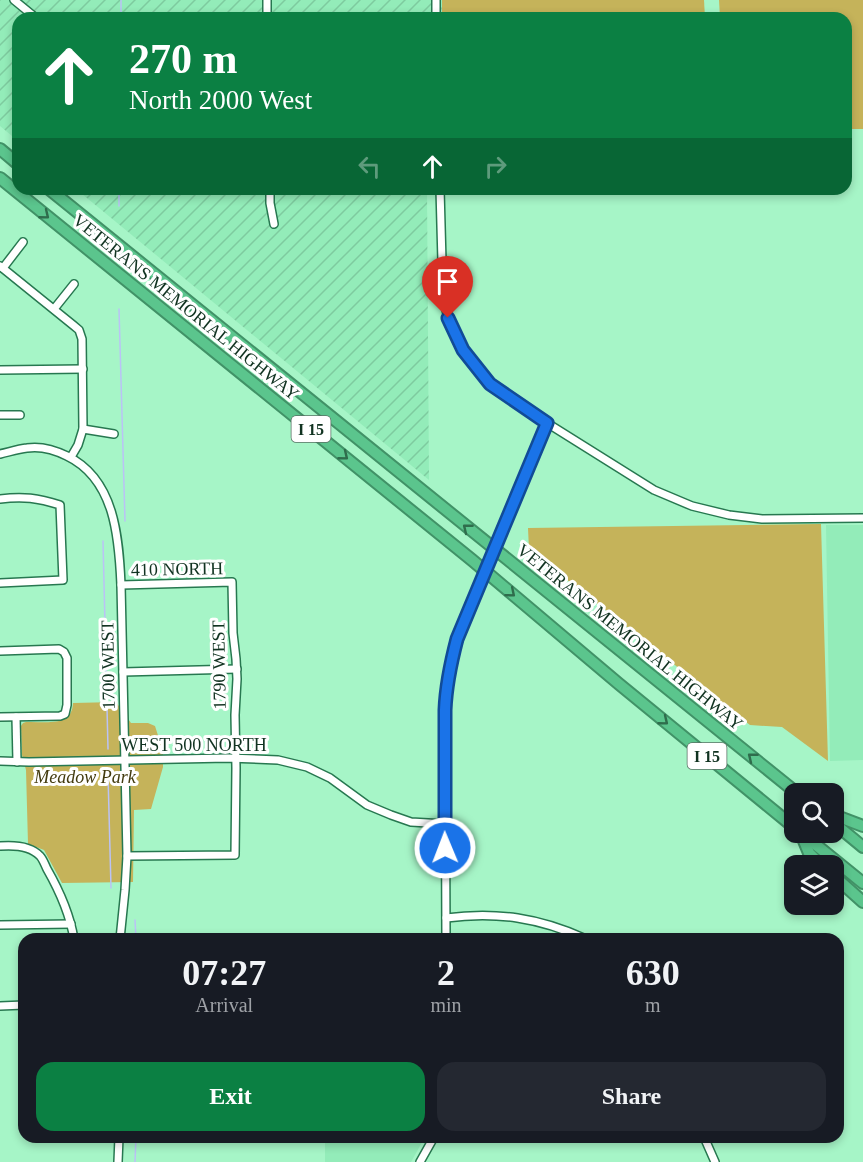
<!DOCTYPE html>
<html lang="en">
<head>
<meta charset="utf-8">
<style>
	:root { --surface:#171b24; --page:#242831; --text:#f1f3f6; --muted:#9ea1a6; --accent:#0b8043 }
	body { margin:0; font-family:"Times New Roman",serif; background:var(--page); color:var(--text); height:100vh; display:flex; flex-direction:column; font-size:22px; white-space:nowrap }
	* { box-sizing:border-box; margin:0 }
	p { font-size:20px; color:var(--muted) }
	.icon { flex:none; width:33px; height:33px; fill:none; stroke:currentColor; stroke-width:2; stroke-linecap:round; stroke-linejoin:round }
	.map { position:relative; flex:1; overflow:hidden }
	.sheet { position:absolute; left:18px; top:933px; width:826px; height:210px; display:flex; flex-direction:column; background:var(--surface); border-radius:18px; box-shadow:0 3px 9px #0003 }
	.sheet>* { flex:none }
	.top-card { position:absolute; left:12px; top:12px; width:840px; height:183px; border-radius:18px; box-shadow:0 3px 9px #0003; background:#0b8043; color:#fff; overflow:hidden }
	.buttons { position:absolute; left:784px; top:783px; display:grid; gap:12px }
	.buttons a { display:grid; place-items:center; width:60px; height:60px; border-radius:12px; background:var(--surface); box-shadow:0 3px 9px #0003; font-size:30px }
	.pin { position:absolute; display:grid; place-items:center; width:51px; height:51px; color:#fff; margin:-62px -26px; border-radius:50% 50% 50% 0; rotate:-45deg; box-shadow:0 0 6px #0007 }
	.pin .icon { rotate:45deg }
	.me { position:absolute; width:66px; margin:-33px; rotate:359deg; stroke-linejoin:round; filter:drop-shadow(0 0 4px #0008) }
	.turn { display:flex; align-items:center; gap:21px; height:126px; padding:0 18px; font-size:27px }
	.turn .icon { width:78px; height:78px; stroke-width:2.5 }
	.turn b { display:block; font-size:42px; line-height:51px }
	.lanes { display:flex; align-items:center; height:57px; padding:0 18px; background:#0003; justify-content:center; gap:30px; direction:ltr }
	.lanes .off { opacity:.35 }
	.eta { display:flex; justify-content:space-evenly; align-items:center; height:102px; text-align:center }
	.eta b { font-size:36px; font-weight:700; line-height:42px }
	.button { display:flex; gap:12px; margin-top:auto; padding:12px 18px }
	.button a { flex:1; height:69px; border-radius:18px; background:var(--accent); color:#fff; font-size:24px; font-weight:700; line-height:69px; text-align:center }
	.button a+a { background:var(--page); color:var(--text) }
	.map>svg:first-child { display:block }
	.built { fill:#93ecb9 }
	.industrial { fill:url(#industrial-furrows) }
	.green { fill:#c5b35a }
	.lines { fill:none; stroke-linecap:round; stroke-linejoin:round }
	.stream { stroke:#bac2f6; stroke-width:1.5 }
	.minor-casing { stroke:#277850; stroke-width:10 }
	.highway-casing { stroke:#419267; stroke-width:14 }
	.minor { stroke:#fff; stroke-width:7 }
	.highway { stroke:#5bc58d; stroke-width:10 }
	.minor-bridge-casing { stroke:#277850; stroke-width:10; stroke-linecap:butt }
	.minor-bridge { stroke:#fff; stroke-width:7 }
	.oneway { stroke:#2f6d4c }
	.route-casing { stroke:#114b97; stroke-width:15 }
	.route { stroke:#1a73e8; stroke-width:10 }
	.labels { text-anchor:middle; stroke-width:6; stroke-linejoin:round; paint-order:stroke }
	.shield { fill:#fff; stroke:#587064; stroke-width:1.5 }
	.shield-label { font-size:16px; font-weight:bold; fill:#113321 }
	.street-label { font-size:18px; fill:#113321; stroke:#fff }
	.park-label { font-size:18px; font-style:italic; fill:#433b0f; stroke:#fff }
</style>
</head>
<body>
<div class="map">
<svg width="863" height="1162" viewBox="0 0 863 1162">
	<defs>
		<pattern id="industrial-furrows" width="10" height="10" patternUnits="userSpaceOnUse" patternTransform="scale(1.5)"><rect width="10" height="10" fill="#93ecb9"/><path d="M-1 1l2-2M0 10L10 0M9 11l2-2" fill="none" stroke="#7ecb9f"/></pattern>
	</defs>
	<rect width="100%" height="100%" fill="#a6f5c7"/>
	<g class="built">
		<path d="M826 525H863V760L830 761Z"/>
		<path d="M325 1137H425L411 1162H325Z"/>
	</g>
	<g class="industrial">
		<path d="M0 0H699L701 18H18V141L0 126Z"/>
		<path d="M76 189H427L429 480Z"/>
	</g>
	<g class="green">
		<path d="M442 0H704L705 18H442Z"/>
		<path d="M719 0H863V129H846V18H720Z"/>
		<path d="M821 524 828 761 782 727 750 725 737 715 655 649 529 550 528 528Z"/>
		<path d="M116 702 131 723H148L155 726 163 751V767L151 809 134 810 133 882 62 883 44 850 28 844 26 770 22 755 21 726 23 723 26 722C45 721 72 728 73 703Z"/>
	</g>
	<g class="lines">
		<g class="stream">
			<path d="M121 18V0"/>
			<path d="M119 206V189"/>
			<path d="M119 309 125 521"/>
			<path d="M103 541 108 749"/>
			<path d="M108 775 111 888"/>
			<path d="M135 920 136 939"/>
			<path d="M135 1162 136 1137"/>
		</g>
		<defs>
			<g id="minor">
				<path d="M14 0 36 18"/>
				<path d="M267 0V18"/>
				<path d="M436 0V18"/>
				<path d="M270 189V203L274 224"/>
				<path d="M440 189 443 298 448 318 463 350 490 384 547 423 654 490 692 506 729 515 762 519 863 518"/>
				<path d="M0 266 73 325 79 330 82 339 83 429 78 445 71 457"/>
				<path d="M3 268 23 242"/>
				<path d="M54 309 74 284"/>
				<path d="M0 370 83 369"/>
				<path d="M0 415H20"/>
				<path d="M83 429 114 434"/>
				<path d="M0 454C9 452 18 449 27 448 40 446 55 450 67 456 115 479 119 538 121 585L127 856 125 890 120 939"/>
				<path d="M517 498 547 423"/>
				<path d="M0 499C23 496 38 498 60 505L63 580 0 583"/>
				<path d="M121 585 232 582 233 633 236 659 237 679 235 715 236 768 235 855 127 856"/>
				<path d="M0 651 59 649 64 652 67 658V705L65 714 60 716 0 717"/>
				<path d="M123 672 237 669"/>
				<path d="M16 717 17 762"/>
				<path d="M0 761 29 762 228 758 278 760 307 767 330 778 367 805 391 815 411 822 445 824"/>
				<path d="M0 846C13 845 31 846 40 856 43 859 45 865 47 869 59 890 70 915 74 939"/>
				<path d="M446 918C496 911 540 918 586 939"/>
				<path d="M0 925 71 924"/>
				<path d="M446 939 445 691 457 639 475 597"/>
				<path d="M0 1006 24 1005"/>
				<path d="M704 1137 715 1162"/>
				<path d="M118 1162 119 1137"/>
				<path d="M420 1162 434 1137"/>
			</g>
			<g id="highway">
				<path d="M0 149 18 164"/>
				<path d="M0 178 472 560 619 684 795 828"/>
				<path d="M49 189 798 794"/>
				<path d="M834 815 863 826"/>
				<path d="M834 823 863 847"/>
				<path d="M800 832 863 883"/>
				<path d="M802 836 809 853 822 866"/>
				<path d="M834 876 863 902"/>
			</g>
		</defs>
		<use href="#minor" class="minor-casing"/>
		<use href="#highway" class="highway-casing"/>
		<use href="#minor" class="minor"/>
		<use href="#highway" class="highway"/>
		<defs>
			<path id="minor-bridge" d="M475 597 517 498"/>
		</defs>
		<use href="#minor-bridge" class="minor-bridge-casing"/>
		<use href="#minor-bridge" class="minor-bridge"/>
	</g>
	<defs><path id="oneway-chevron" d="M-2-3.5L2.5 0L-2 3.5" fill="none" stroke-width="1.6" stroke-linecap="round" stroke-linejoin="round" transform="scale(1.5)"/></defs>
	<g class="oneway">
		<use href="#oneway-chevron" transform="translate(45 215) rotate(39)"/>
		<use href="#oneway-chevron" transform="translate(344 456) rotate(39)"/>
		<use href="#oneway-chevron" transform="translate(467 528) rotate(-141)"/>
		<use href="#oneway-chevron" transform="translate(511 593) rotate(40)"/>
		<use href="#oneway-chevron" transform="translate(664 721) rotate(39)"/>
		<use href="#oneway-chevron" transform="translate(752 757) rotate(-141)"/>
	</g>
	<g class="lines">
		<defs>
			<path id="route" d="M445 848V710C446 685 451 662 457 639L547 423 490 384 463 350 448 318"/>
		</defs>
		<use href="#route" class="route-casing"/>
		<use href="#route" class="route"/>
	</g>
	<g class="labels">
		<g class="shield">
			<rect x="291.5" y="416" width="39" height="26" rx="4.5"/>
			<rect x="687.5" y="743" width="39" height="26" rx="4.5"/>
		</g>
		<g class="shield-label">
			<text x="311" y="435">I 15</text>
			<text x="707" y="762">I 15</text>
		</g>
		<g class="street-label">
			<text transform="translate(186 307) rotate(39)" y="6">VETERANS MEMORIAL HIGHWAY</text>
			<text transform="translate(177 569) rotate(-1)" y="6">410 NORTH</text>
			<text transform="translate(630 637) rotate(39)" y="6">VETERANS MEMORIAL HIGHWAY</text>
			<text transform="translate(108 665) rotate(-91)" y="6">1700 WEST</text>
			<text transform="translate(219 665) rotate(-91)" y="6">1790 WEST</text>
			<text x="194" y="751">WEST 500 NORTH</text>
		</g>
		<g class="park-label">
			<text x="85" y="783">Meadow Park</text>
		</g>
	</g>
</svg>
<div class="buttons">
<a><svg class="icon" aria-label="search" viewBox="0 0 24 24"><circle cx="10" cy="10" r="6"/><path d="M15 15l6 6"/></svg></a>
<a><svg class="icon" aria-label="layers" viewBox="0 0 24 24"><path d="M12 4l9 5-9 5-9-5zM3 14l9 5 9-5"/></svg></a>
</div>
<div class="pin" style="left:448px;top:318px;background:#d93025"><svg class="icon" aria-label="arrive" viewBox="0 0 24 24"><path d="M6 21V4h12l-3 4 3 4H6"/></svg></div>
<svg class="me" style="left:445px;top:848px" viewBox="-20 -20 40 40"><circle r="17" fill="#1a73e8" stroke="#fff" stroke-width="3"/><path d="M0-11L8 9 0 5-8 9z" fill="#fff"/></svg>
<div class="top-card">
<div class="turn"><svg class="icon" aria-label="ahead" viewBox="0 0 24 24"><path d="M12 20V5M6 11l6-6 6 6"/></svg><div><b>270 m</b>North 2000 West</div></div>
<div class="lanes"><svg class="icon off" aria-label="left" viewBox="0 0 24 24"><path d="M17 20v-9H6M10 6l-5 5 5 5"/></svg><svg class="icon" aria-label="ahead" viewBox="0 0 24 24"><path d="M12 20V5M6 11l6-6 6 6"/></svg><svg class="icon off" aria-label="right" viewBox="0 0 24 24"><path d="M7 20v-9h11M14 6l5 5-5 5"/></svg></div>
</div>
<section class="sheet">
<div class="eta">
<div><b>07:27</b><p>Arrival</p></div>
<div><b>2</b><p>min</p></div>
<div><b>630</b><p>m</p></div>
</div>
<div class="button"><a>Exit</a><a>Share</a></div>
</section>
</div>
</body>
</html>
